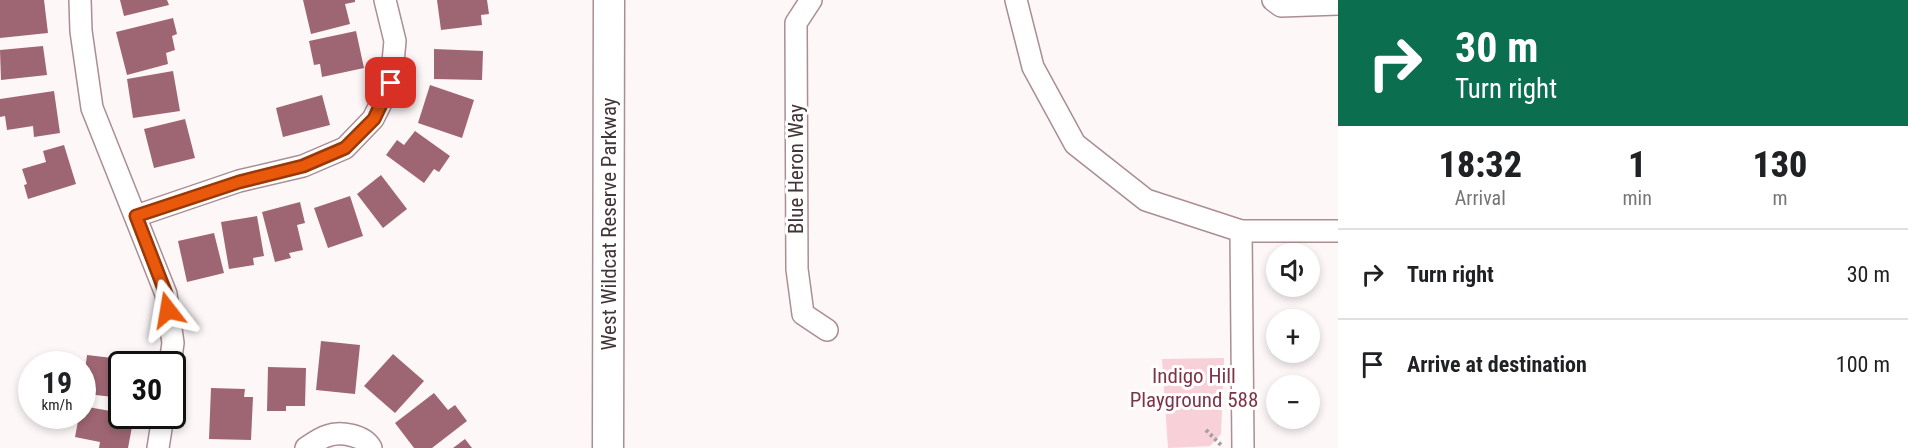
<!DOCTYPE html>
<html lang="en">
<head>
<meta charset="utf-8">
<style>
	:root { --surface:#fff; --page:#f2f2f2; --text:#202124; --muted:#757577; --line:#e0e0e0 }
	body { margin:0; font-family:"Roboto Condensed",sans-serif; background:var(--page); color:var(--text); height:100vh; display:flex; flex-direction:column; font-size:22px; white-space:nowrap }
	* { box-sizing:border-box; margin:0 }
	p { font-size:20px; color:var(--muted) }
	.icon { flex:none; width:33px; height:33px; fill:none; stroke:currentColor; stroke-width:2; stroke-linecap:round; stroke-linejoin:round }
	.map { position:relative; flex:1; overflow:hidden }
	.panel { display:flex; flex-direction:column; background:var(--surface); width:570px }
	.panel>* { flex:none }
	.banner { background:#0b6e4f; color:#fff; overflow:hidden }
	.buttons { position:absolute; left:1266px; top:243px; display:grid; gap:12px }
	.buttons a { display:grid; place-items:center; width:54px; height:54px; border-radius:50%; background:var(--surface); box-shadow:0 3px 9px #0003; font-size:30px }
	.speed { position:absolute; left:18px; top:351px; display:flex; gap:12px; font-size:30px; font-weight:700; text-align:center }
	.speed>* { display:grid; place-content:center; width:78px; height:78px; border-radius:50%; background:var(--surface); box-shadow:0 3px 9px #0003; line-height:1 }
	.speed small { font-size:15px; font-weight:400 }
	.speed .limit { border:3px solid #111; border-radius:9px; background:#fff; color:#111 }
	.pin { position:absolute; display:grid; place-items:center; width:51px; height:51px; color:#fff; margin:-26px; border-radius:12px; box-shadow:0 3px 9px #0006 }
	.me { position:absolute; width:66px; margin:-33px; rotate:346deg; stroke-linejoin:round; filter:drop-shadow(0 0 4px #0008) }
	.turn { display:flex; align-items:center; gap:21px; height:126px; padding:0 18px; font-size:27px }
	.turn .icon { width:78px; height:78px; stroke-width:2.5 }
	.turn b { display:block; font-size:42px; line-height:51px }
	.eta { display:flex; justify-content:space-evenly; align-items:center; height:102px; text-align:center }
	.eta b { font-size:36px; font-weight:800; line-height:42px }
	ul { padding:0; list-style:none }
	li { display:flex; align-items:center; gap:18px; height:90px; padding:0 18px; border-top:2px solid var(--line) }
	li div { flex:1 }
	li b { display:block; font-size:22px }
	li em { font-style:normal }
	main { display:flex; flex:1; min-height:0 }
	.map>svg:first-child { display:block }
	.green { fill:#f8d0d8 }
	.building { fill:#9e6672 }
	.lines { fill:none; stroke-linecap:round; stroke-linejoin:round }
	.minor-casing { stroke:#aa8e93; stroke-width:24 }
	.secondary-casing { stroke:#aa8e93; stroke-width:33 }
	.path { stroke:#a79ea0; stroke-width:4; stroke-dasharray:3 3; stroke-linecap:butt }
	.minor { stroke:#fff; stroke-width:21 }
	.secondary { stroke:#fff; stroke-width:30 }
	.route-casing { stroke:#983908; stroke-width:15 }
	.route { stroke:#ea580c; stroke-width:10 }
	.labels { text-anchor:middle; stroke-width:6; stroke-linejoin:round; paint-order:stroke }
	.street-label { font-size:21px; fill:#413537; stroke:#fff }
	.park-label { font-size:21px; fill:#7e3449; stroke:#fff }
</style>
</head>
<body>
<main>
<div class="map">
<svg width="1338" height="448" viewBox="0 0 1338 448">
	<rect width="100%" height="100%" fill="#fdf7f8"/>
	<path class="green" d="M1224 358 1221 434 1210 446 1168 448 1162 359Z"/>
	<g class="building">
		<path d="M0 0H44L48 33 0 38Z"/>
		<path d="M120 0H167L169 5 124 16Z"/>
		<path d="M303 0H355V2L345 4 350 24 311 34Z"/>
		<path d="M437 0H487L489 14 481 15 482 25 441 30Z"/>
		<path d="M173 18 177 34 172 36 175 50 166 53 168 64 127 75 116 32Z"/>
		<path d="M356 31 364 68 322 77 320 64 314 65 309 41Z"/>
		<path d="M43 46 47 75 1 80 0 50Z"/>
		<path d="M434 49 483 51 482 80 434 79Z"/>
		<path d="M173 71 180 111 133 118 127 79Z"/>
		<path d="M430 85 474 100 462 138 418 123Z"/>
		<path d="M54 91 60 133 34 137 33 126 7 130 5 116 0 117V99Z"/>
		<path d="M322 95 330 125 283 137 276 108Z"/>
		<path d="M185 119 195 158 154 168 144 129Z"/>
		<path d="M415 131 450 156 439 172 434 169 424 183 386 155 397 140 404 145Z"/>
		<path d="M64 145 76 184 28 199 24 185 27 184 22 169 46 162 43 151Z"/>
		<path d="M381 175 407 209 383 228 357 194Z"/>
		<path d="M350 196 363 236 328 248 314 208Z"/>
		<path d="M300 202 305 223 297 225 303 250 289 253 291 258 275 262 262 212Z"/>
		<path d="M257 216 264 256 253 258 254 265 229 269 221 222Z"/>
		<path d="M214 233 224 273 187 282 178 241Z"/>
		<path d="M321 341 360 345 355 394 316 390Z"/>
		<path d="M393 354 424 381 395 413 364 386Z"/>
		<path d="M87 355 138 361 137 364H122V398L87 394 89 377H84Z"/>
		<path d="M268 367 306 368 305 406H286V411H267Z"/>
		<path d="M211 388 245 389 244 397H253L251 440 209 439Z"/>
		<path d="M434 393 448 410 455 405 467 421 432 448H414L395 423Z"/>
		<path d="M82 406 122 413V416H134L128 448H99L100 442 75 437 79 416H82Z"/>
		<path d="M465 439 472 448H453Z"/>
	</g>
	<g class="lines">
		<defs>
			<g id="minor">
				<path d="M80 0 81 31 92 108 166 294 173 343 170 364"/>
				<path d="M811 0 796 23 797 269 803 314 827 330"/>
				<path d="M1016 0 1033 67 1075 144 1146 200 1241 231H1338"/>
				<path d="M1273 0 1281 6 1338 4"/>
				<path d="M136 216 239 181 303 166 345 148 373 119 391 83 395 41 385 0"/>
				<path d="M1241 231 1243 448"/>
				<path d="M158 448 163 416"/>
				<path d="M306 448C312 444 320 438 327 436 340 431 364 435 371 448"/>
			</g>
			<path id="secondary" d="M608 448 609 0"/>
		</defs>
		<use href="#minor" class="minor-casing"/>
		<use href="#secondary" class="secondary-casing"/>
		<path class="path" d="M1206 430 1223 447"/>
		<use href="#minor" class="minor"/>
		<use href="#secondary" class="secondary"/>
	</g>
	<g class="lines">
		<defs>
			<path id="route" d="M168 310 166 294 136 216 239 182 303 166 345 148 374 119 391 83"/>
		</defs>
		<use href="#route" class="route-casing"/>
		<use href="#route" class="route"/>
	</g>
	<g class="labels">
		<g class="street-label">
			<text transform="translate(796 169) rotate(-90)" y="7">Blue Heron Way</text>
			<text transform="translate(609 224) rotate(-90)" y="7">West Wildcat Reserve Parkway</text>
		</g>
		<g class="park-label">
			<text x="1194" y="383">Indigo Hill<tspan x="1194" dy="24">Playground 588</tspan></text>
		</g>
	</g>
</svg>
<div class="buttons">
<a><svg class="icon" aria-label="sound" viewBox="0 0 24 24"><path d="M4 9h4l5-4v14l-5-4H4zM17 9q2 3 0 6"/></svg></a>
<a>+</a>
<a>−</a>
</div>
<div class="speed"><div>19<small>km/h</small></div><div class="limit">30</div></div>
<div class="pin" style="left:391px;top:83px;background:#d93025"><svg class="icon" aria-label="arrive" viewBox="0 0 24 24"><path d="M6 21V4h12l-3 4 3 4H6"/></svg></div>
<svg class="me" style="left:168px;top:310px" viewBox="-20 -20 40 40"><path d="M0-17L14 15 0 8-14 15z" fill="#ea580c" stroke="#fff" stroke-width="4"/></svg>
</div>
<section class="panel">
<div class="banner">
<div class="turn"><svg class="icon" aria-label="right" viewBox="0 0 24 24"><path d="M7 20v-9h11M14 6l5 5-5 5"/></svg><div><b>30 m</b>Turn right</div></div>
</div>
<div class="eta">
<div><b>18:32</b><p>Arrival</p></div>
<div><b>1</b><p>min</p></div>
<div><b>130</b><p>m</p></div>
</div>
<ul>
<li><svg class="icon" aria-label="right" viewBox="0 0 24 24"><path d="M7 20v-9h11M14 6l5 5-5 5"/></svg><div><b>Turn right</b></div><em>30 m</em></li>
<li><svg class="icon" aria-label="arrive" viewBox="0 0 24 24"><path d="M6 21V4h12l-3 4 3 4H6"/></svg><div><b>Arrive at destination</b></div><em>100 m</em></li>
</ul>
</section>
</main>
</body>
</html>
